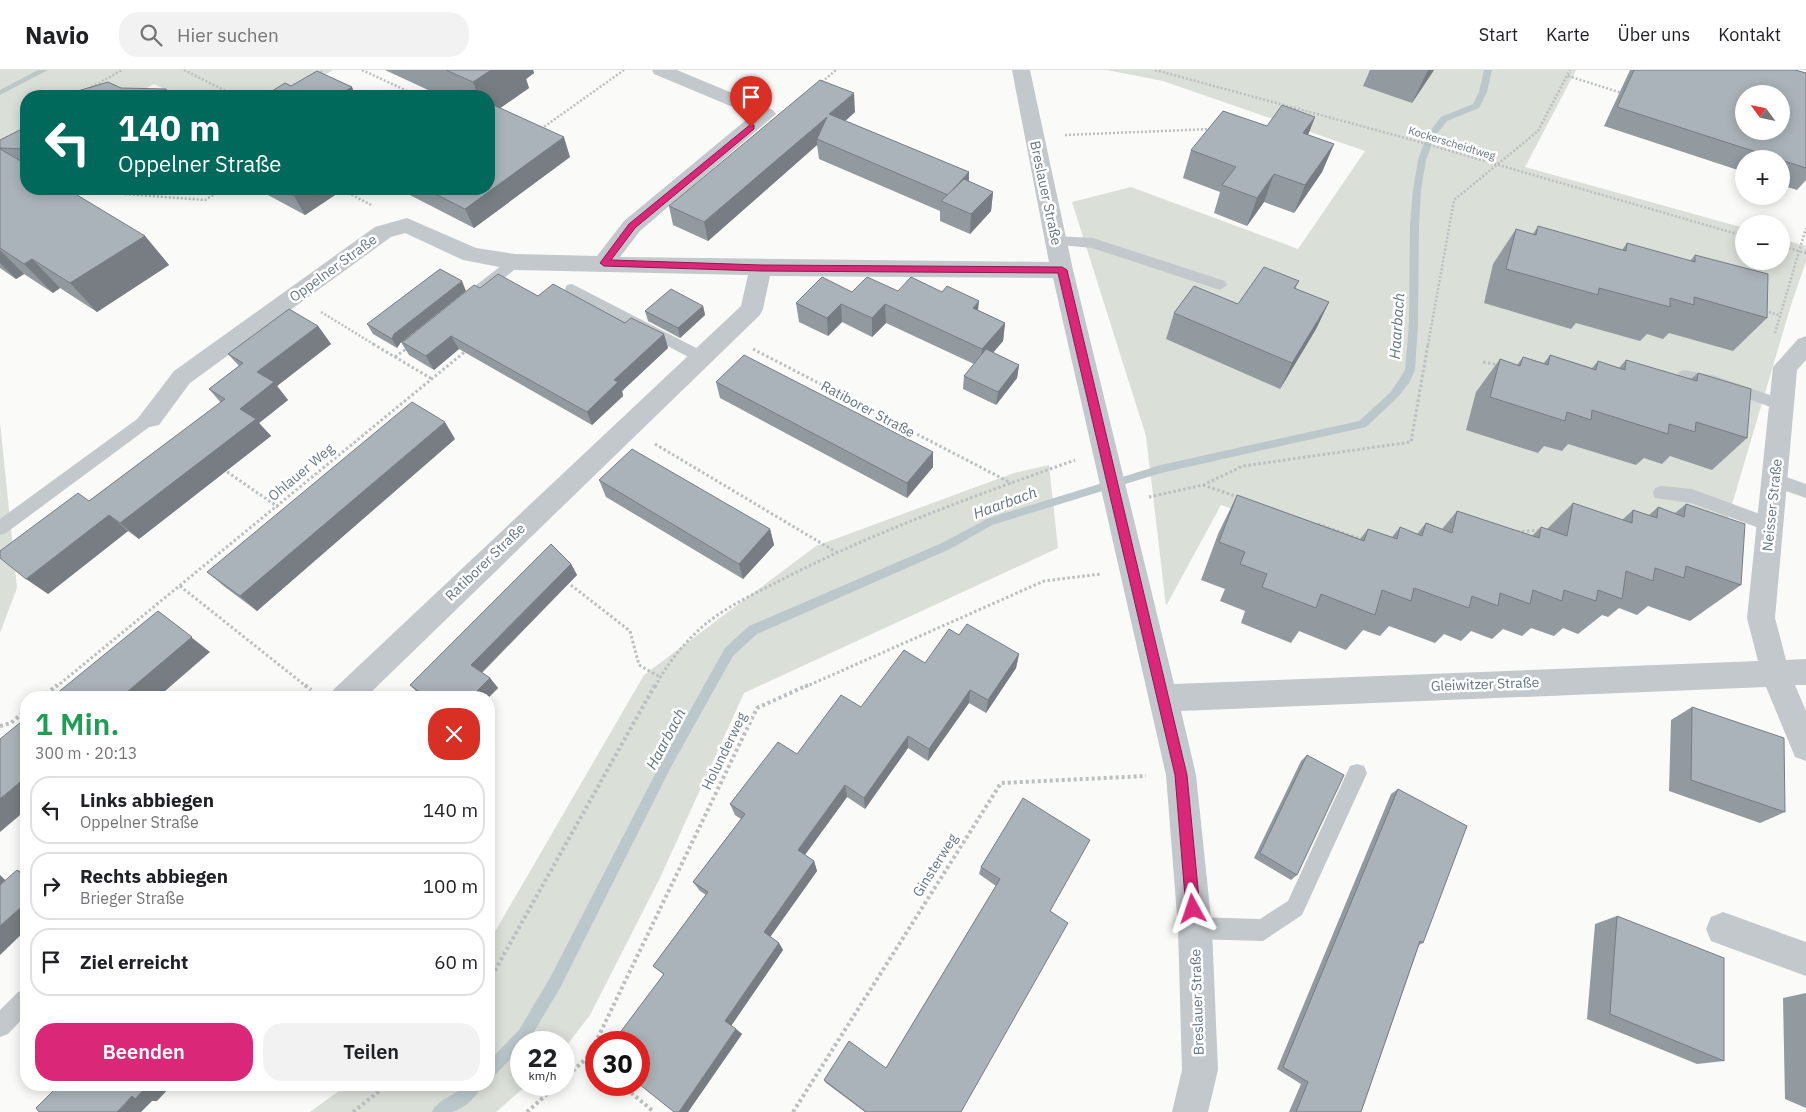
<!DOCTYPE html>
<html lang="de">
<head>
<meta charset="utf-8">
<style>
	:root { --surface:#fff; --page:#f2f2f2; --text:#202124; --muted:#757577; --line:#e0e0e0; --accent:#db2777 }
	body { margin:0; font-family:"IBM Plex Sans",sans-serif; background:var(--page); color:var(--text); height:100vh; display:flex; flex-direction:column; font-size:19px; white-space:nowrap }
	* { box-sizing:border-box; margin:0 }
	p { font-size:16px; color:var(--muted) }
	.icon { flex:none; width:28px; height:28px; fill:none; stroke:currentColor; stroke-width:2; stroke-linecap:round; stroke-linejoin:round }
	.map { position:relative; flex:1; overflow:hidden }
	.details { position:absolute; left:20px; top:621px; width:475px; height:400px; display:flex; flex-direction:column; background:var(--surface); border-radius:20px; box-shadow:0 2px 12px #0003 }
	.details>* { flex:none }
	.hud { position:absolute; left:20px; top:20px; width:475px; height:105px; border-radius:20px; box-shadow:0 2px 12px #0003; background:#00695c; color:#fff; overflow:hidden }
	.needle { width:32px; rotate:303deg }
	.controls { position:absolute; left:1735px; top:15px; display:grid; gap:10px }
	.controls a { display:grid; place-items:center; width:55px; height:55px; border-radius:50%; background:var(--surface); box-shadow:0 2px 12px #0003; font-size:25px }
	.speed { position:absolute; left:510px; top:961px; display:flex; gap:10px; font-size:25px; font-weight:700; text-align:center }
	.speed>* { display:grid; place-content:center; width:65px; height:65px; border-radius:50%; background:var(--surface); box-shadow:0 2px 12px #0003; line-height:1 }
	.speed small { font-size:12px; font-weight:400 }
	.speed .limit { border:8px solid #d22; background:#fff; color:#111 }
	.pin { position:absolute; display:grid; place-items:center; width:42px; height:42px; color:#fff; margin:-51px -21px; border-radius:50% 50% 50% 0; rotate:-45deg; box-shadow:0 0 5px #0007 }
	.pin .icon { rotate:45deg }
	.me { position:absolute; width:55px; margin:-28px; rotate:355deg; stroke-linejoin:round; filter:drop-shadow(0 0 4px #0008) }
	.turn { display:flex; align-items:center; gap:18px; height:105px; padding:0 15px; font-size:22px }
	.turn .icon { width:65px; height:65px; stroke-width:2.5 }
	.turn b { display:block; font-size:35px; line-height:42px }
	.round { display:grid; place-items:center; flex:none; width:52px; height:52px; border-radius:20px; background:var(--page) }
	.summary { display:flex; align-items:center; justify-content:space-between; height:85px; padding:0 15px }
	h1 { font-size:30px; font-weight:600; line-height:38px; color:#1e9e55 }
	.cta { display:flex; gap:10px; margin-top:auto; padding:10px 15px }
	.cta a { flex:1; height:58px; border-radius:20px; background:var(--accent); color:#fff; font-size:20px; font-weight:600; line-height:58px; text-align:center }
	.cta a+a { background:var(--page); color:var(--text) }
	ul { padding:0; list-style:none }
	li { display:flex; align-items:center; gap:15px; height:68px; margin:0 10px 8px; padding:0 5px; border:2px solid var(--line); border-radius:20px }
	li div { flex:1 }
	li b { display:block; font-size:19px }
	li em { font-style:normal }
	header { display:flex; align-items:center; gap:30px; box-sizing:border-box; height:70px; padding:0 25px; background:var(--surface); border-bottom:1px solid var(--line) }
	header strong { font-size:24px }
	nav { display:flex; gap:28px; margin-inline-start:auto; font-size:18px }
	.search { width:350px; height:45px; background:var(--page); display:flex; align-items:center; gap:12px; box-sizing:border-box; padding:0 18px; border-radius:20px; color:var(--muted); font-size:19px }
	.map>svg:first-child { display:block }
	.green { fill:#dadfd7 }
	.lines { fill:none; stroke-linecap:round; stroke-linejoin:round }
	.stream { fill:#bbc7cb; fill-rule:evenodd }
	.path-far2 { stroke:#bbbfc2; stroke-width:2.5; stroke-dasharray:2 2; stroke-linecap:butt }
	.path-far1 { stroke:#bbbfc2; stroke-width:3; stroke-dasharray:2.5 2.5; stroke-linecap:butt }
	.path { stroke:#bbbfc2; stroke-width:4; stroke-dasharray:3 3; stroke-linecap:butt }
	.lane { fill:#c3c8cc; fill-rule:evenodd }
	.street { fill:#c3c8cc; fill-rule:evenodd }
	.wall { fill:#929a9f }
	.shaded-wall { fill:#777d82 }
	.building { fill:#aab3b9; stroke:#777d82; fill-rule:evenodd }
	.route { fill:#db2777; stroke:#8e194d }
	.labels { text-anchor:middle; stroke-width:5; stroke-linejoin:round; paint-order:stroke }
	.far-street-label { font-size:11px; fill:#657683; stroke:#fff }
	.street-label { font-size:14px; fill:#657683; stroke:#fff }
	.water-label { font-size:15px; font-style:italic; fill:#60757c; stroke:#fff }
</style>
</head>
<body>
<header>
<strong>Navio</strong>
<div class="search"><svg class="icon" aria-label="search" viewBox="0 0 24 24"><circle cx="10" cy="10" r="6"/><path d="M15 15l6 6"/></svg>Hier suchen</div>
<nav><a>Start</a><a>Karte</a><a>Über uns</a><a>Kontakt</a></nav>
</header>
<div class="map">
<svg width="1806" height="1042" viewBox="0 0 1806 1042">
	<rect width="100%" height="100%" fill="#fafaf8"/>
	<g class="green">
		<path d="M0 0H333L291 26H179L154 14 132 26H26V86L0 100Z"/>
		<path d="M1107 0H1576L1525 97 1744 158V191H1781V169L1806 176V191L1791 235 1715 492H1381L1221 435 1166 536 1146 366 1072 132 1131 117 1298 179 1365 81 1163 11Z"/>
		<path d="M0 352 17 518 0 563Z"/>
		<path d="M1049 395 1058 478 744 623 659 810 590 945 564 979V972H521V1015H527L496 1042H310L347 1015H489V872L644 605 816 476 1014 403Z"/>
	</g>
	<g class="lines">
		<g class="stream">
			<path d="M38 0H48L0 25V20Z"/>
			<path d="M1484 0H1492L1487 22 1479 38 1447 51 1435 66 1426 90 1421 120 1419 155 1418 254 1415 300 1409 313 1398 327 1366 357 1161 403 992 455 950 479 757 564 733 586 672 695 560 918 529 970 527 972H521V978L494 1006 489 1008V991L519 960 550 908 664 687 725 578 749 556 942 473 989 448 1161 395 1359 351 1391 322 1405 300 1409 254 1410 155 1413 120 1418 90 1427 65 1441 47 1473 34 1479 22Z"/>
			<path d="M465 1015H482C478 1026 464 1039 452 1042 446 1042 438 1042 432 1042 437 1030 456 1025 465 1015Z"/>
		</g>
		<g class="path-far2">
			<path d="M184 0 236 26"/>
			<path d="M362 0 418 26"/>
			<path d="M1155 0 1409 69 1744 166"/>
			<path d="M317 4 324 0"/>
			<path d="M1568 6 1622 23"/>
			<path d="M822 12 836 0"/>
			<path d="M88 19 122 0"/>
			<path d="M541 59 624 0"/>
			<path d="M1065 65 1211 59"/>
			<path d="M341 119 373 136"/>
			<path d="M85 121 205 130 223 119"/>
			<path d="M1781 176 1806 183"/>
			<path d="M1765 241 1779 245"/>
			<path d="M321 242 375 275"/>
			<path d="M1775 263 1806 158"/>
			<path d="M1428 275 1454 130 1538 61 1570 0"/>
		</g>
		<g class="path-far1">
			<path d="M373 274 432 309"/>
			<path d="M753 279 1011 413"/>
			<path d="M395 287 406 279"/>
			<path d="M1483 292 1500 295"/>
			<path d="M655 374 836 482"/>
			<path d="M223 399 278 437"/>
			<path d="M1203 415 1241 428"/>
			<path d="M1149 427 1203 415 1243 396 1411 372 1428 274"/>
			<path d="M1318 454 1364 470"/>
			<path d="M1517 462 1540 460"/>
			<path d="M567 512 630 561 639 595 660 607"/>
			<path d="M180 516 307 617"/>
			<path d="M56 617 467 280"/>
			<path d="M655 617C667 594 683 574 702 557 725 537 756 523 783 509 878 460 975 426 1075 390"/>
			<path d="M805 617 1044 511 1101 504"/>
		</g>
		<g class="path">
			<path d="M305 615 311 620"/>
			<path d="M42 628 57 615"/>
			<path d="M0 656 11 653 26 640"/>
			<path d="M489 911 655 615"/>
			<path d="M589 987 596 993"/>
			<path d="M564 1009 589 986 757 638 808 615"/>
			<path d="M622 1015 654 1042"/>
			<path d="M353 1042 387 1015"/>
			<path d="M527 1042 557 1015"/>
			<path d="M793 1042 1001 713 1146 706"/>
		</g>
		<g class="lane">
			<path d="M1056 166 1093 168 1225 211 1227 215 1220 220 1092 178 1051 174 1049 171 1051 168Z"/>
			<path d="M515 187 520 189 522 192 520 195 485 224H475L473 220 475 216 510 189Z"/>
			<path d="M572 214 706 283 708 287 706 291H696L567 223 565 219 567 215Z"/>
			<path d="M1684 300 1715 306 1787 331 1790 335 1787 339 1782 341 1714 317 1679 310 1676 306 1679 302Z"/>
			<path d="M150 342 156 344 158 348 156 352 6 463 0 465V449L144 344Z"/>
			<path d="M1775 403 1806 414V428L1769 415 1767 410 1769 405Z"/>
			<path d="M1661 416 1692 419 1776 450 1778 455 1776 460 1770 462 1691 433 1655 428 1653 423 1655 418Z"/>
			<path d="M1357 694 1364 696 1367 703 1302 845 1263 871 1195 869 1188 865 1184 858 1188 851 1195 847 1260 849 1288 831 1350 696Z"/>
			<path d="M26 919V945L8 964 0 967V940L18 922Z"/>
		</g>
		<g class="street">
			<path d="M652 0H677L773 40 776 44 640 161 620 187 1049 192 1012 0H1030L1073 200 1174 614 1758 591 1747 548 1773 297 1798 269 1806 266V290L1797 300 1775 548 1786 590 1806 589V615H1795L1806 641V691L1795 687 1766 617 1181 641 1196 705 1212 858 1218 1000 1208 1042H1172L1182 1000 1178 858 1166 705 1053 208 770 206 763 239 760 245 365 628H330L334 619 741 236 748 205 515 200 463 190 405 163 391 167 190 313 159 355 150 357 141 355 138 348 174 301 375 157 407 148 476 178 515 184 597 186 624 151 752 45 654 4Z"/>
			<path d="M1723 842 1806 872V906L1711 871 1706 859 1711 847Z"/>
		</g>
	</g>
	<g class="wall">
		<path d="M385 0H533L534 3 526 9 529 18 500 38 570 87 474 158 402 121 399 123 391 119H489V26H441Z"/>
		<path d="M1370 0H1434L1412 33 1363 16Z"/>
		<path d="M1630 0H1795L1806 3V110L1797 120 1781 115V89H1744V102L1604 56Z"/>
		<path d="M855 42 845 51 969 102V112L993 122 991 141 970 164 940 151V141L819 89 817 75 708 171 673 155 669 136Z"/>
		<path d="M1315 47 1308 65 1334 74 1322 102 1294 143 1264 132 1247 156 1214 143 1220 122 1183 108 1191 80 1267 56Z"/>
		<path d="M26 57V119L145 166 169 195 97 242 60 218 53 223 24 204 16 209 0 198V70Z"/>
		<path d="M264 119H344L305 145 268 125Z"/>
		<path d="M1538 156 1622 180 1627 173 1690 191 1695 185 1767 248 1733 281 1669 263 1663 269 1647 264 1640 271 1576 253 1571 259 1484 233 1493 194 1516 159 1533 164Z"/>
		<path d="M1299 211 1295 219 1329 232 1316 259 1280 319 1166 269 1174 243 1238 234Z"/>
		<path d="M480 218 538 226 664 264 668 278 622 321 623 326 592 355 459 279 434 300 409 285 401 272 397 278 373 264 367 254 403 271Z"/>
		<path d="M898 221 978 240 1005 253 1003 271 993 283 1019 295 1017 308 996 335 963 319 964 306 974 294 886 253 872 267 842 252 828 266 799 252 796 233 852 222Z"/>
		<path d="M703 236 705 245 680 268 648 251 645 241Z"/>
		<path d="M318 256 331 274 277 316 288 330 259 353 271 366 139 469 128 461 48 524 89 431 221 333 209 319 239 296 228 284Z"/>
		<path d="M1550 285 1592 298 1598 291 1619 298 1626 290 1691 309 1698 303 1747 368 1712 400 1670 386 1662 394 1644 388 1636 395 1568 374 1562 381 1544 376 1538 383 1466 360 1476 322 1500 289 1517 295 1523 287 1544 293Z"/>
		<path d="M716 312 933 397 907 428 720 328Z"/>
		<path d="M455 369 257 541 225 517 207 502Z"/>
		<path d="M599 410 770 459 774 475 743 509 606 427Z"/>
		<path d="M1237 425 1360 469 1368 459 1392 467 1400 457 1417 464 1426 453 1442 459 1457 441 1532 466 1541 457 1547 459 1573 433 1622 450 1633 440 1649 445 1658 437 1675 443 1686 434 1741 515 1690 551 1648 536 1637 545 1619 538 1608 547 1602 545 1578 564 1563 558 1554 566 1531 558 1522 566 1503 559 1492 569 1471 561 1461 571 1444 564 1435 573 1389 556 1380 566 1363 560 1346 580 1299 561 1291 573 1241 553 1245 541 1220 531 1225 519 1201 510 1218 464Z"/>
		<path d="M571 494 577 505 482 603 490 608 498 618 488 628H424L419 624 410 615Z"/>
		<path d="M959 565 1019 584 1016 598 986 643 969 633 928 691 908 678 865 739 847 727 805 785 814 791 817 801 770 867 779 873 783 880 731 956 742 964 688 1042H674L663 904 653 896 706 825 700 821 693 812 741 749 735 745 730 734 861 637 925 593Z"/>
		<path d="M1692 637 1785 742 1760 753 1669 721 1671 650Z"/>
		<path d="M1307 685 1297 805 1291 810 1254 788 1301 691Z"/>
		<path d="M1398 719 1423 873 1419 875 1361 1042H1289L1301 1014 1277 999 1391 724Z"/>
		<path d="M981 797 1050 841 961 1042H865L826 1013 824 1010 886 998 996 816 979 804Z"/>
		<path d="M1617 846 1724 991 1697 994 1587 949 1595 854Z"/>
		<path d="M1806 923V1038L1785 1029 1783 928Z"/>
	</g>
	<g class="shaded-wall">
		<path d="M491 0H533L534 3 526 9 529 18 489 46V26H478L473 12Z"/>
		<path d="M1428 0H1434L1412 33Z"/>
		<path d="M352 17 356 26H337Z"/>
		<path d="M166 19 171 26H168Z"/>
		<path d="M854 23 855 42 831 64 829 44Z"/>
		<path d="M827 47 817 69V75L708 171 704 152Z"/>
		<path d="M1315 47 1304 75 1303 63Z"/>
		<path d="M564 67 570 87 474 158 465 139Z"/>
		<path d="M1334 74 1322 102 1294 143 1305 115Z"/>
		<path d="M969 102 968 122 948 125Z"/>
		<path d="M1274 104 1264 132 1247 156 1257 128Z"/>
		<path d="M304 119H344L305 145 294 126Z"/>
		<path d="M397 119H400L402 121 399 123Z"/>
		<path d="M993 122 991 141 970 164 971 144Z"/>
		<path d="M145 166 169 195 97 242 70 213Z"/>
		<path d="M0 180 24 204 16 209 0 193Z"/>
		<path d="M32 189 60 218 53 223 24 194Z"/>
		<path d="M462 211 466 221 402 272 400 271 401 272 397 278 392 269 394 264Z"/>
		<path d="M979 231 977 250 973 238Z"/>
		<path d="M1329 232 1316 259 1280 319 1292 293Z"/>
		<path d="M841 234 842 252 828 266 827 248Z"/>
		<path d="M885 234 886 253 872 267V248Z"/>
		<path d="M703 236 705 245 680 268 678 258Z"/>
		<path d="M1005 253 1003 271 980 297 982 279Z"/>
		<path d="M318 256 331 274 277 316 288 330 259 353 271 366 139 469 120 453 240 339 257 302Z"/>
		<path d="M664 264 668 278 622 321 623 326 592 355 587 342 614 310Z"/>
		<path d="M451 266 459 279 434 300 426 286Z"/>
		<path d="M1019 295 1017 308 996 335 998 322Z"/>
		<path d="M445 352 455 369 257 541 240 526Z"/>
		<path d="M933 382V397L907 428V413Z"/>
		<path d="M109 445 128 461 48 524 26 509Z"/>
		<path d="M770 459 774 475 743 509 739 494Z"/>
		<path d="M571 494 577 505 479 605 471 595Z"/>
		<path d="M158 541 210 582 157 628H120Z"/>
		<path d="M1019 584 1016 598 986 643 988 630Z"/>
		<path d="M490 608 498 618 488 628H470Z"/>
		<path d="M970 620 969 633 928 691 929 679Z"/>
		<path d="M908 666V678L865 739 864 728Z"/>
		<path d="M26 707V740L0 762V729Z"/>
		<path d="M845 715 847 727 801 790 798 780Z"/>
		<path d="M814 791 817 801 768 870 764 862Z"/>
		<path d="M17 800 26 803V808Z"/>
		<path d="M0 805 21 825 0 818Z"/>
		<path d="M20 838 26 840V860L0 885V856Z"/>
		<path d="M779 873 783 880 731 956 725 951Z"/>
		<path d="M736 959 742 964 688 1042H679Z"/>
		<path d="M148 1015H172L157 1031H152L141 1042H117L132 1026Z"/>
	</g>
	<g class="building">
		<path d="M446 0H491L473 12Z"/>
		<path d="M1634 0H1795L1806 3V98L1781 90V89H1778L1617 37ZM1744 24H1781V61H1744Z"/>
		<path d="M317 1 352 17 337 26H264L285 13 291 16Z"/>
		<path d="M820 10 854 23 829 44 969 102 948 125 817 69 827 47 704 152 669 136Z"/>
		<path d="M108 12 121 18 166 19 168 26H72L71 23Z"/>
		<path d="M460 20 474 26H450Z"/>
		<path d="M489 33 564 67 465 139 425 119H489Z"/>
		<path d="M1282 35 1315 47 1303 63 1334 74 1305 115 1274 104 1257 128 1222 115 1236 97 1191 80 1223 41 1267 56Z"/>
		<path d="M26 57V79L0 78V70Z"/>
		<path d="M0 79 26 94V119H67L145 166 70 213 32 189 24 194 0 178Z"/>
		<path d="M964 109 993 122 971 144 941 131Z"/>
		<path d="M280 119H304L294 126Z"/>
		<path d="M1538 156 1626 181 1627 173 1695 192V185L1768 204 1767 248 1694 227V235L1670 228V237L1599 218 1598 225 1506 199 1516 159 1536 165Z"/>
		<path d="M1264 197 1299 211 1294 218 1329 232 1292 293 1174 243 1194 216 1238 234Z"/>
		<path d="M440 199 462 211 394 264 392 269 367 254Z"/>
		<path d="M498 204 538 226 553 214 625 253 631 248 664 264 614 310 618 312 587 342 451 266 426 286 400 271H404L474 215 480 218Z"/>
		<path d="M822 207 852 222 867 207 898 221 911 207 942 222 947 216 979 231 973 238 1005 253 982 279 885 234 872 248 841 234 827 248 796 233Z"/>
		<path d="M671 219 703 236 678 258 645 241Z"/>
		<path d="M289 239 318 256 257 302 274 312 240 339 256 349 120 453 109 445 26 509 0 488V481L78 423 89 431 225 329 209 319 243 293 228 284Z"/>
		<path d="M986 279 1019 295 998 322 964 306Z"/>
		<path d="M744 285 933 382 907 413 716 312Z"/>
		<path d="M1550 285 1596 300 1598 291 1625 300 1626 290 1697 311 1698 303 1751 319 1747 368 1696 352 1695 362 1669 354 1668 364 1592 340 1591 350 1567 342 1565 351 1490 327 1500 289 1520 296 1523 287 1548 295Z"/>
		<path d="M412 332 445 352 240 526 207 502Z"/>
		<path d="M632 379 770 459 739 494 599 410Z"/>
		<path d="M1237 425 1364 471 1368 459 1397 469 1400 457 1422 466 1426 453 1452 463 1457 441 1539 468 1541 457 1567 466 1573 433 1632 453 1633 440 1657 448 1658 437 1684 447 1686 434 1745 454 1741 515 1686 496 1684 508 1655 498 1653 511 1626 501 1622 529 1598 520 1596 531 1564 520 1562 531 1533 520 1530 534 1500 523 1498 536 1472 526 1469 538 1414 518 1411 531 1382 520 1375 545 1321 524 1316 538 1262 517 1267 504 1240 494 1245 482 1219 472Z"/>
		<path d="M551 474 571 494 471 595 490 608 470 628H428L410 615Z"/>
		<path d="M158 541 192 567 120 628H51Z"/>
		<path d="M967 554 1019 584 988 630 970 620 929 679 908 666 864 728 845 715 798 780 814 791 764 862 779 873 725 951 736 959 679 1042H674L639 1014V972H613L664 904 653 896 708 822 693 812 745 744 730 734 778 672 797 684 841 625 861 637 904 580 925 593 949 559 959 565Z"/>
		<path d="M1692 637 1784 668 1785 742 1691 710Z"/>
		<path d="M26 648V707L0 729V669Z"/>
		<path d="M1307 685 1344 705 1297 805 1260 783Z"/>
		<path d="M1398 719 1467 756 1423 873 1420 871 1361 1042H1296L1308 1012 1283 997Z"/>
		<path d="M1023 728 1090 770 1050 841 1068 853 961 1042H866L824 1010 849 971 886 998 1000 809 981 797Z"/>
		<path d="M17 800 26 808V844L20 838 0 856V815Z"/>
		<path d="M1617 846 1724 888V991L1610 944Z"/>
		<path d="M59 1015H148L135 1029 132 1026 117 1042H39L36 1038Z"/>
	</g>
	<path class="route" d="M751 54 754 55V59L635 158 611 190 761 195 1062 197 1067 200 1187 705 1200 839 1198 843 1193 845 1188 843 1186 839 1175 705 1058 203 761 201 604 196 600 193 629 154Z"/>
	<g class="labels">
		<g class="far-street-label">
			<text transform="translate(1452 73) rotate(17)" y="4">Kockerscheidtweg</text>
		</g>
		<g class="street-label">
			<text transform="translate(1046 123) rotate(78)" y="5">Breslauer Straße</text>
			<text transform="translate(333 198) rotate(-36)" y="5">Oppelner Straße</text>
			<text transform="translate(868 339) rotate(28)" y="5">Ratiborer Straße</text>
			<text transform="translate(301 402) rotate(-40)" y="5">Ohlauer Weg</text>
			<text transform="translate(1772 435) rotate(-84)" y="5">Neisser Straße</text>
			<text transform="translate(485 492) rotate(-44)" y="5">Ratiborer Straße</text>
			<text transform="translate(1485 614) rotate(-2)" y="5">Gleiwitzer Straße</text>
			<text transform="translate(724 681) rotate(-64)" y="5">Holunderweg</text>
			<text transform="translate(935 795) rotate(-58)" y="5">Ginsterweg</text>
			<text transform="translate(1197 932) rotate(-92)" y="5">Breslauer Straße</text>
		</g>
		<g class="water-label">
			<text transform="translate(1397 256) rotate(-86)" y="5">Haarbach</text>
			<text transform="translate(1005 433) rotate(-20)" y="5">Haarbach</text>
			<text transform="translate(666 669) rotate(-62)" y="5">Haarbach</text>
		</g>
	</g>
</svg>
<div class="controls">
<a><svg class="needle" viewBox="-14 -14 28 28"><path d="M0-13l5 13h-10z" fill="#e53935"/><path d="M0 13l5-13h-10z" fill="#757577"/></svg></a>
<a>+</a>
<a>−</a>
</div>
<div class="speed"><div>22<small>km/h</small></div><div class="limit">30</div></div>
<div class="pin" style="left:751px;top:57px;background:#d93025"><svg class="icon" aria-label="arrive" viewBox="0 0 24 24"><path d="M6 21V4h12l-3 4 3 4H6"/></svg></div>
<svg class="me" style="left:1193px;top:839px" viewBox="-20 -20 40 40"><path d="M0-17L14 15 0 8-14 15z" fill="#db2777" stroke="#fff" stroke-width="4"/></svg>
<div class="hud">
<div class="turn"><svg class="icon" aria-label="left" viewBox="0 0 24 24"><path d="M17 20v-9H6M10 6l-5 5 5 5"/></svg><div><b>140 m</b>Oppelner Straße</div></div>
</div>
<section class="details">
<div class="summary"><div><h1>1 Min.</h1><p>300 m · 20:13</p></div><a class="round" style="background:#d93025;color:#fff"><svg class="icon" aria-label="close" viewBox="0 0 24 24"><path d="M6 6l12 12M18 6L6 18"/></svg></a></div>
<ul>
<li><svg class="icon" aria-label="left" viewBox="0 0 24 24"><path d="M17 20v-9H6M10 6l-5 5 5 5"/></svg><div><b>Links abbiegen</b><p>Oppelner Straße</p></div><em>140 m</em></li>
<li><svg class="icon" aria-label="right" viewBox="0 0 24 24"><path d="M7 20v-9h11M14 6l5 5-5 5"/></svg><div><b>Rechts abbiegen</b><p>Brieger Straße</p></div><em>100 m</em></li>
<li><svg class="icon" aria-label="arrive" viewBox="0 0 24 24"><path d="M6 21V4h12l-3 4 3 4H6"/></svg><div><b>Ziel erreicht</b></div><em>60 m</em></li>
</ul>
<div class="cta"><a>Beenden</a><a>Teilen</a></div>
</section>
</div>
</body>
</html>
